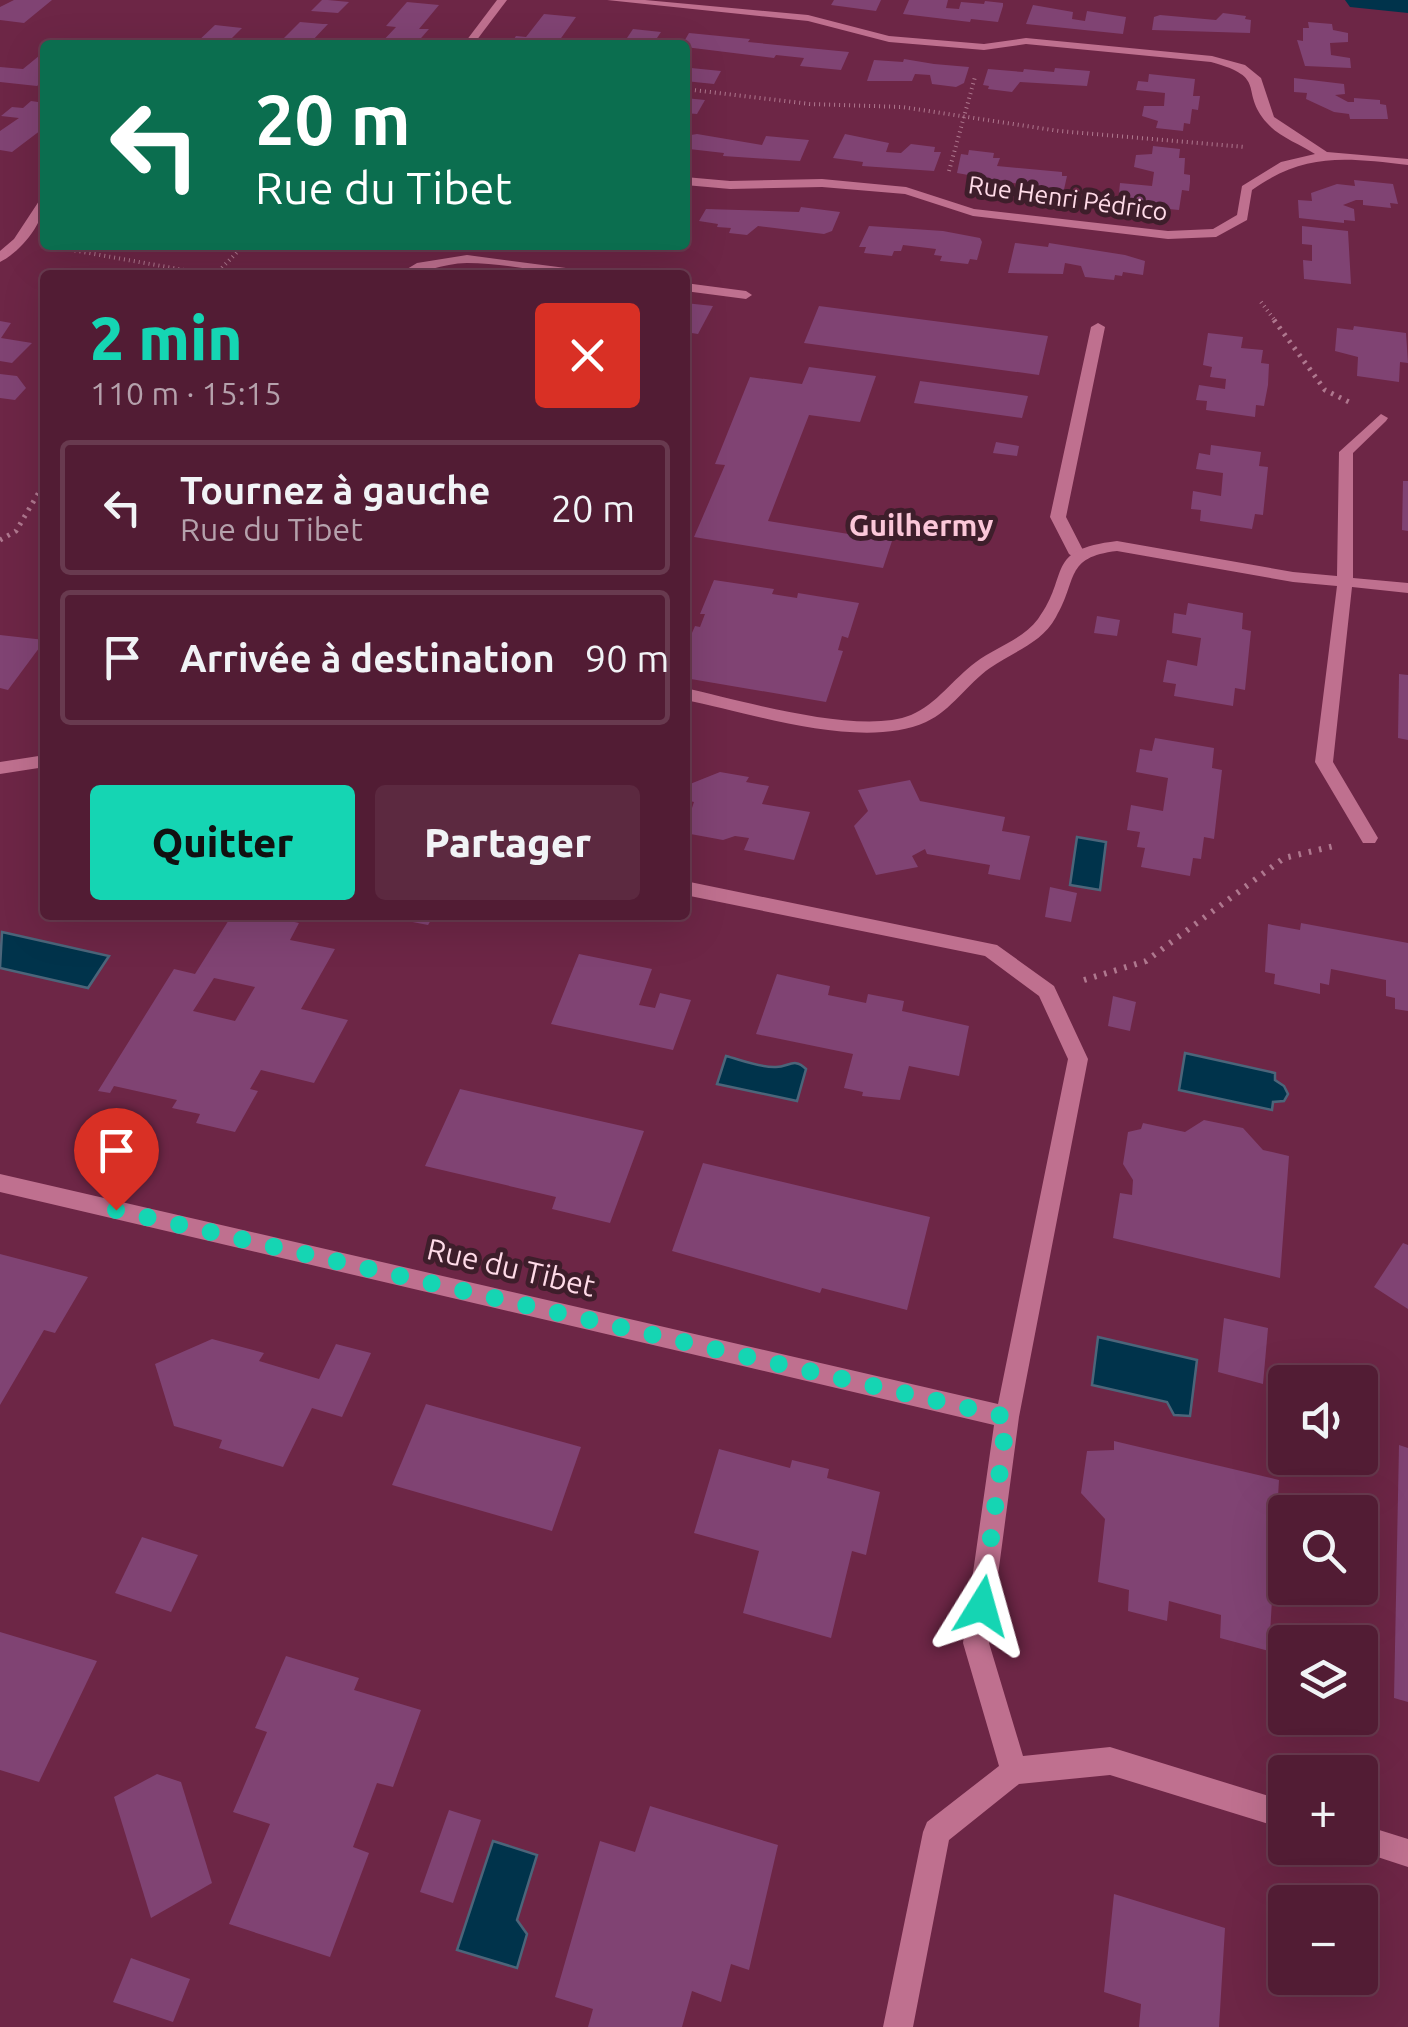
<!DOCTYPE html>
<html lang="fr">
<head>
<meta charset="utf-8">
<style>
	:root { --surface:#521c34; --page:#5c2940; --text:#f1f3f6; --muted:#b5a1ac; --line:#683a4f; --accent:#15d5b3 }
	body { margin:0; font-family:Ubuntu,sans-serif; background:var(--page); color:var(--text); height:100vh; display:flex; flex-direction:column; font-size:38px; white-space:nowrap }
	* { box-sizing:border-box; margin:0 }
	p { font-size:32px; color:var(--muted) }
	.icon { flex:none; width:55px; height:55px; fill:none; stroke:currentColor; stroke-width:2; stroke-linecap:round; stroke-linejoin:round }
	.map { position:relative; flex:1; overflow:hidden }
	.drawer { position:absolute; left:40px; top:270px; width:650px; height:650px; display:flex; flex-direction:column; background:var(--surface); border-radius:10px; box-shadow:0 10px 40px #0002,0 0 0 2px var(--line) }
	.drawer>* { flex:none }
	.guide { position:absolute; left:40px; top:40px; width:650px; height:210px; border-radius:10px; box-shadow:0 10px 40px #0002,0 0 0 2px var(--line); background:#0b6e4f; color:#fff; overflow:hidden }
	.tools { position:absolute; left:1268px; top:1365px; display:grid; gap:20px }
	.tools a { display:grid; place-items:center; width:110px; height:110px; border-radius:10px; background:var(--surface); box-shadow:0 10px 40px #0002,0 0 0 2px var(--line); font-size:50px }
	.pin { position:absolute; display:grid; place-items:center; width:85px; height:85px; color:#fff; margin:-102px -42px; border-radius:50% 50% 50% 0; rotate:-45deg; box-shadow:0 0 10px #0007 }
	.pin .icon { rotate:45deg }
	.me { position:absolute; width:110px; margin:-55px; rotate:8deg; stroke-linejoin:round; filter:drop-shadow(0 0 8px #0008) }
	.turn { display:flex; align-items:center; gap:35px; height:210px; padding:0 50px; font-size:45px }
	.turn .icon { width:130px; height:130px; stroke-width:2.5 }
	.turn b { display:block; font-size:70px; line-height:85px }
	.round { display:grid; place-items:center; flex:none; width:105px; height:105px; border-radius:10px; background:var(--page) }
	.head { display:flex; align-items:center; justify-content:space-between; height:170px; padding:0 50px }
	h1 { font-size:60px; font-weight:800; line-height:75px; color:var(--accent) }
	.button { display:flex; gap:20px; margin-top:auto; padding:20px 50px }
	.button a { flex:1; height:115px; border-radius:10px; background:var(--accent); color:#111; font-size:40px; font-weight:800; line-height:115px; text-align:center }
	.button a+a { background:var(--page); color:var(--text) }
	ul { padding:0; list-style:none }
	li { display:flex; align-items:center; gap:30px; height:135px; margin:0 20px 15px; padding:0 30px; border:5px solid var(--line); border-radius:10px }
	li div { flex:1 }
	li b { display:block; font-size:38px }
	li em { font-style:normal }
	.map>svg:first-child { display:block }
	.water { fill:#00334b; stroke:#4c657a; stroke-width:2.5 }
	.lines { fill:none; stroke-linecap:round; stroke-linejoin:round }
	.canal { fill:#00334b; fill-rule:evenodd }
	.building { fill:#804373; fill-rule:evenodd }
	.path-far2 { stroke:#af788f; stroke-width:4; stroke-dasharray:1 4; stroke-linecap:butt }
	.path-far1 { stroke:#af788f; stroke-width:5; stroke-dasharray:2.5 6; stroke-linecap:butt }
	.path { stroke:#af788f; stroke-width:6; stroke-dasharray:2.5 8; stroke-linecap:butt }
	.lane { fill:#bf708f; fill-rule:evenodd }
	.street { fill:#bf708f; fill-rule:evenodd }
	.route { stroke:#15d5b3; stroke-width:18; stroke-dasharray:0 32.4 }
	.labels { text-anchor:middle; stroke-width:10; stroke-linejoin:round; paint-order:stroke }
	.far-street-label { font-size:25px; fill:#ffdbe8; stroke:#3e1e2b }
	.far-quarter-label { font-size:30px; font-weight:bold; fill:#fbc7d9; stroke:#3e1e2b }
	.street-label { font-size:30px; fill:#ffdbe8; stroke:#3e1e2b }
</style>
</head>
<body>
<div class="map">
<svg width="1408" height="2027" viewBox="0 0 1408 2027">
	<rect width="100%" height="100%" fill="#6d2646"/>
	<g class="water">
		<path d="M1077 837 1106 842 1100 890 1070 885Z"/>
		<path d="M2 932 109 956 88 988 0 968Z"/>
		<path d="M1185 1053 1275 1073V1080L1284 1086 1288 1094 1284 1101 1273 1102 1272 1110 1179 1090Z"/>
		<path d="M726 1056C741 1060 761 1068 776 1067 789 1067 794 1057 806 1069L797 1101 717 1084Z"/>
		<path d="M1098 1337 1197 1360 1190 1416 1174 1415 1167 1402 1092 1385Z"/>
		<path d="M493 1841 537 1855 517 1920 527 1934 517 1968 457 1950Z"/>
	</g>
	<g class="lines">
		<path class="canal" d="M1345 0H1408V13L1350 7Z"/>
	</g>
	<g class="building">
		<path d="M14 0H52L24 23 0 20V7Z"/>
		<path d="M322 0H328L349 2 338 13 311 11Z"/>
		<path d="M834 0H881L876 11 831 5Z"/>
		<path d="M909 0H948L946 8 959 9 961 2 984 4 985 1 1003 3V6L998 22 971 19 970 22 903 14Z"/>
		<path d="M407 2 439 5 419 29H429L415 45H379L396 27 386 26Z"/>
		<path d="M1033 5 1073 12 1072 19 1085 21 1087 11 1126 17 1123 34 1026 24Z"/>
		<path d="M1223 13 1246 16 1245 19 1251 20 1250 33 1152 30 1154 17 1160 15 1216 20Z"/>
		<path d="M544 14 576 17 559 41 550 40 546 45H510L516 36 526 37Z"/>
		<path d="M300 22 323 24H328L311 42 283 39Z"/>
		<path d="M1308 22 1332 24 1333 30 1348 33V42L1330 43 1331 55 1350 58 1351 68 1305 66 1297 40 1303 41V28H1309Z"/>
		<path d="M215 25 242 28 225 45H194Z"/>
		<path d="M633 29 661 32 653 44 625 41Z"/>
		<path d="M689 33 750 39 748 42 849 52 841 70 800 66 804 58 776 55 774 58 685 47 682 45Z"/>
		<path d="M45 51V79L37 86 0 82V67L23 69Z"/>
		<path d="M904 59 934 64 969 67 964 83 956 87 932 84 930 75 915 74 912 81H867L874 60 903 62Z"/>
		<path d="M691 68 721 71 714 84 685 81Z"/>
		<path d="M1055 68 1090 71 1087 86 1020 82 1012 92 988 89 989 86 983 85 988 69 1023 72 1024 69 1054 72Z"/>
		<path d="M1149 74 1195 79 1193 96H1200L1198 110 1192 109 1190 124 1184 123 1183 131 1156 128 1158 121 1142 116 1144 106H1164L1165 93 1136 90 1138 81 1148 82Z"/>
		<path d="M1294 78 1344 84 1345 94 1335 95 1348 102H1354V98L1380 100V104L1386 105 1388 119H1350L1349 114 1334 112 1306 99 1307 93 1294 92Z"/>
		<path d="M685 98 705 100 697 114 685 113Z"/>
		<path d="M31 101 45 103V127L12 152 0 150V131L19 118 1 116 12 107 23 108Z"/>
		<path d="M697 134 762 145 766 136 809 140 800 161 723 156 724 153 689 149 685 157V136Z"/>
		<path d="M845 134 889 143 886 152 901 153 911 144 935 147 934 152H941L934 171 862 166 863 162 833 158Z"/>
		<path d="M1153 146 1180 149 1179 158H1185L1184 174 1190 175V182L1189 191 1182 190 1179 210 1128 205 1129 195 1119 193 1120 183 1152 186 1154 172 1134 167 1136 155 1152 154Z"/>
		<path d="M969 150 994 153 993 158H1000L997 166 1062 172V176H1067L1063 194 1024 190 1025 185 957 173 961 154 968 155Z"/>
		<path d="M1354 180 1393 184 1398 204 1390 203 1391 208 1363 205V200H1356L1343 205 1354 209 1355 221 1344 220V223L1299 218 1298 200 1312 201 1311 193 1337 184 1355 186Z"/>
		<path d="M801 207 840 212 832 231 824 234 758 226 747 235 729 233 731 228 717 227 718 224 699 221 706 209 799 212Z"/>
		<path d="M869 226 943 231 980 238 982 242 977 260 970 259 968 264 940 261 942 256 934 255 936 249 903 245 901 251H894L892 256 864 253 866 247H859Z"/>
		<path d="M1302 226 1348 231 1351 284 1304 279 1303 260 1312 261V245L1302 244Z"/>
		<path d="M1015 243 1048 247 1049 243 1125 255 1145 261 1143 275 1123 272 1122 276 1115 275 1114 280 1085 277 1081 266 1065 263 1063 274 1008 273Z"/>
		<path d="M685 303 713 306 698 334 685 332Z"/>
		<path d="M819 306 1048 336 1039 375 804 343Z"/>
		<path d="M0 321 11 323 1 338 32 343 12 363 0 361Z"/>
		<path d="M1354 326 1406 333 1408 363 1400 362 1399 382 1357 376 1358 357 1335 351 1337 328 1353 330Z"/>
		<path d="M1208 333 1243 337 1241 348 1263 350 1261 363 1269 364 1268 385 1264 406 1256 405 1255 417 1206 410 1207 401 1196 400 1199 385 1225 389 1226 379 1210 377 1212 367 1203 365Z"/>
		<path d="M809 367 876 376 860 422 809 415 768 521 892 541 883 568 694 537 725 465 715 464 750 377 802 384Z"/>
		<path d="M0 374 17 376 26 388 15 400 0 398Z"/>
		<path d="M920 381 1028 396 1022 418 914 403Z"/>
		<path d="M996 442 1019 446 1017 456 993 453Z"/>
		<path d="M1211 445 1261 452 1259 466 1268 467 1263 515 1255 514 1252 529 1200 521 1201 510 1191 509 1193 491 1221 496 1223 473 1196 469 1199 453 1210 455Z"/>
		<path d="M1403 481H1408V531L1402 530Z"/>
		<path d="M714 580 774 589 772 594 797 598 798 593 859 603 848 638 842 636 838 650 843 651 826 702 685 678V649L695 626 700 627 705 614H700Z"/>
		<path d="M1188 603 1243 613 1242 629 1251 631 1245 690 1235 688 1233 706 1174 696 1176 684 1163 682 1167 660 1197 666 1201 638 1172 633 1174 613 1186 615Z"/>
		<path d="M1097 616 1120 620 1117 636 1094 633Z"/>
		<path d="M0 635 45 640 8 690 0 688Z"/>
		<path d="M1399 674 1408 675V740L1398 738Z"/>
		<path d="M1155 738 1214 748 1212 768 1222 770 1214 839 1204 837 1201 859 1193 858 1190 876 1141 867 1145 848 1137 847 1140 832 1127 830 1131 805 1163 811 1168 778 1136 772 1140 749 1152 751Z"/>
		<path d="M720 772 749 777 746 782 769 786 762 804 810 812 794 860 744 850 749 838 735 836 723 840 685 833V816L689 817 694 802 685 800V786Z"/>
		<path d="M910 780 920 801 1005 817 1002 831 1030 836 1020 880 988 874 990 865 927 854 925 849 912 856 918 867 876 875 854 826 868 811 858 790Z"/>
		<path d="M1050 887 1077 893 1071 922 1045 917Z"/>
		<path d="M232 915H262L299 923 290 940 335 949 301 1009 348 1020 314 1083 261 1070 250 1089 258 1091 235 1132 196 1123 200 1114 172 1108 177 1100 114 1086 110 1093 98 1091 174 969 195 974ZM214 978 255 987 235 1021 193 1011Z"/>
		<path d="M399 915H434L428 925 397 919Z"/>
		<path d="M1301 923 1408 943V1011L1395 1009V998L1386 996V980L1331 969 1329 985 1320 983V994L1274 984 1275 974 1265 972 1268 924 1300 930Z"/>
		<path d="M579 954 652 969 639 1005 655 1008 660 993 691 1000 673 1050 551 1024Z"/>
		<path d="M777 974 830 986 828 995 866 1003 868 994 904 1001 902 1011 969 1026 959 1076 909 1066 900 1100 862 1096 863 1092 844 1088 853 1054 756 1034Z"/>
		<path d="M1113 996 1136 1002 1130 1031 1108 1026Z"/>
		<path d="M460 1089 644 1131 610 1223 552 1209 556 1197 425 1166Z"/>
		<path d="M1204 1120 1243 1128 1263 1150 1289 1156 1280 1278 1113 1238 1120 1193 1132 1195 1133 1180 1123 1164 1128 1132 1141 1129 1143 1123 1185 1132Z"/>
		<path d="M703 1163 930 1217 907 1310 822 1288 820 1293 672 1251Z"/>
		<path d="M1403 1243 1408 1245V1309L1374 1287Z"/>
		<path d="M0 1254 88 1277 55 1333 44 1330 0 1405Z"/>
		<path d="M1224 1318 1268 1328 1263 1384 1218 1372Z"/>
		<path d="M212 1339 264 1353 259 1361 319 1379 336 1344 371 1353 342 1417 312 1408 283 1467 219 1448 222 1440 174 1426 155 1364Z"/>
		<path d="M426 1404 581 1447 552 1531 392 1485Z"/>
		<path d="M1114 1441 1279 1480 1269 1651 1220 1638 1221 1615 1169 1601 1167 1621 1128 1611 1129 1590 1098 1582 1105 1519 1081 1493 1087 1451 1114 1450Z"/>
		<path d="M1399 1445 1408 1448V1702L1394 1698Z"/>
		<path d="M719 1449 790 1468 792 1460 829 1469 827 1478 880 1492 866 1555 852 1551 831 1638 743 1613 759 1551 694 1533Z"/>
		<path d="M142 1537 198 1555 171 1612 115 1593Z"/>
		<path d="M0 1632 97 1661 39 1782 0 1770Z"/>
		<path d="M286 1656 359 1678 354 1690 421 1710 393 1787 377 1783 353 1847 369 1853 330 1957 229 1924 270 1824 233 1812 267 1732 255 1728Z"/>
		<path d="M157 1774 181 1782 212 1883 151 1918 114 1797Z"/>
		<path d="M650 1806 778 1845 749 1970 731 1964 721 2002 692 1991 682 2027H588L593 2009 555 1997 600 1841 635 1852Z"/>
		<path d="M449 1810 481 1820 453 1903 420 1892Z"/>
		<path d="M1114 1894 1225 1928 1219 2027H1139L1141 2004 1104 1992Z"/>
		<path d="M131 1958 190 1979 173 2022 113 2002Z"/>
	</g>
	<g class="lines">
		<g class="path-far2">
			<path d="M685 89 810 104 902 107 1059 131 1245 147"/>
			<path d="M949 171 975 77"/>
			<path d="M55 247 212 275"/>
			<path d="M215 275 244 245"/>
			<path d="M1261 302 1276 322"/>
		</g>
		<g class="path-far1">
			<path d="M1274 320 1325 390 1351 403"/>
			<path d="M0 540 16 531 45 482"/>
		</g>
		<path class="path" d="M1084 980 1146 961 1284 858 1334 846"/>
		<path class="lane" d="M1098 323 1105 327 1066 517 1085 554 1077 559 1069 554 1050 517 1091 327Z"/>
		<g class="street">
			<path d="M497 0H507L473 45H463Z"/>
			<path d="M607 0H645L808 15 889 36 984 44 1026 38 1212 56 1245 65 1261 78 1274 117 1327 152 1408 159V165C1346 158 1305 152 1252 190L1247 220 1216 237 1168 239 973 216 905 194 822 187 730 189 685 185V177L730 181 822 179 906 187 974 209 1168 231 1213 229 1237 215 1242 186 1281 162 1315 154C1300 144 1279 137 1267 123 1238 90 1270 78 1211 62L1026 44 984 50 889 42 808 21Z"/>
			<path d="M45 197C45 222 22 251 0 262V251L14 239 41 198Z"/>
			<path d="M467 255 589 271 595 275C552 275 510 263 467 263 442 263 421 275 397 275L417 263Z"/>
			<path d="M685 283 746 291 752 295 746 299 685 291Z"/>
			<path d="M1381 414 1388 418 1386 421 1353 453V578L1408 583V593L1352 587 1333 762 1378 838 1375 843H1363L1315 762 1337 586 1293 582 1117 551C1064 557 1078 580 1056 617 1041 644 1014 651 990 668 967 684 952 710 926 722 861 751 752 713 685 700V688C740 700 860 736 911 715 937 704 953 679 976 662 996 647 1022 640 1038 619 1071 574 1043 550 1117 541L1293 572 1337 576 1339 452Z"/>
			<path d="M45 755V767L0 774V762Z"/>
			<path d="M685 881 997 945 1054 986 1088 1059 1019 1417 989 1643 1023 1756 1110 1747 1285 1801V1829L1110 1775 1019 1784 949 1840 913 2027H883L923 1832 927 1822 999 1766 963 1643 994 1425 0 1192V1174L998 1404 1068 1059 1039 996 985 956 685 895Z"/>
			<path d="M1360 1824 1408 1839V1867L1350 1848H1360Z"/>
		</g>
	</g>
	<g class="lines">
		<path class="route" d="M116 1210 1007 1417 982 1606"/>
	</g>
	<g class="labels">
		<g class="far-street-label">
			<text transform="translate(1068 198) rotate(8)" y="9">Rue Henri Pédrico</text>
		</g>
		<g class="far-quarter-label">
			<text x="921" y="536">Guilhermy</text>
		</g>
		<g class="street-label">
			<text transform="translate(511 1268) rotate(13)" y="10">Rue du Tibet</text>
		</g>
	</g>
</svg>
<div class="tools">
<a><svg class="icon" aria-label="sound" viewBox="0 0 24 24"><path d="M4 9h4l5-4v14l-5-4H4zM17 9q2 3 0 6"/></svg></a>
<a><svg class="icon" aria-label="search" viewBox="0 0 24 24"><circle cx="10" cy="10" r="6"/><path d="M15 15l6 6"/></svg></a>
<a><svg class="icon" aria-label="layers" viewBox="0 0 24 24"><path d="M12 4l9 5-9 5-9-5zM3 14l9 5 9-5"/></svg></a>
<a>+</a>
<a>−</a>
</div>
<div class="pin" style="left:116px;top:1210px;background:#d93025"><svg class="icon" aria-label="arrive" viewBox="0 0 24 24"><path d="M6 21V4h12l-3 4 3 4H6"/></svg></div>
<svg class="me" style="left:982px;top:1606px" viewBox="-20 -20 40 40"><path d="M0-17L14 15 0 8-14 15z" fill="#15d5b3" stroke="#fff" stroke-width="4"/></svg>
<div class="guide">
<div class="turn"><svg class="icon" aria-label="left" viewBox="0 0 24 24"><path d="M17 20v-9H6M10 6l-5 5 5 5"/></svg><div><b>20 m</b>Rue du Tibet</div></div>
</div>
<section class="drawer">
<div class="head"><div><h1>2 min</h1><p>110 m · 15:15</p></div><a class="round" style="background:#d93025;color:#fff"><svg class="icon" aria-label="close" viewBox="0 0 24 24"><path d="M6 6l12 12M18 6L6 18"/></svg></a></div>
<ul>
<li><svg class="icon" aria-label="left" viewBox="0 0 24 24"><path d="M17 20v-9H6M10 6l-5 5 5 5"/></svg><div><b>Tournez à gauche</b><p>Rue du Tibet</p></div><em>20 m</em></li>
<li><svg class="icon" aria-label="arrive" viewBox="0 0 24 24"><path d="M6 21V4h12l-3 4 3 4H6"/></svg><div><b>Arrivée à destination</b></div><em>90 m</em></li>
</ul>
<div class="button"><a>Quitter</a><a>Partager</a></div>
</section>
</div>
</body>
</html>
